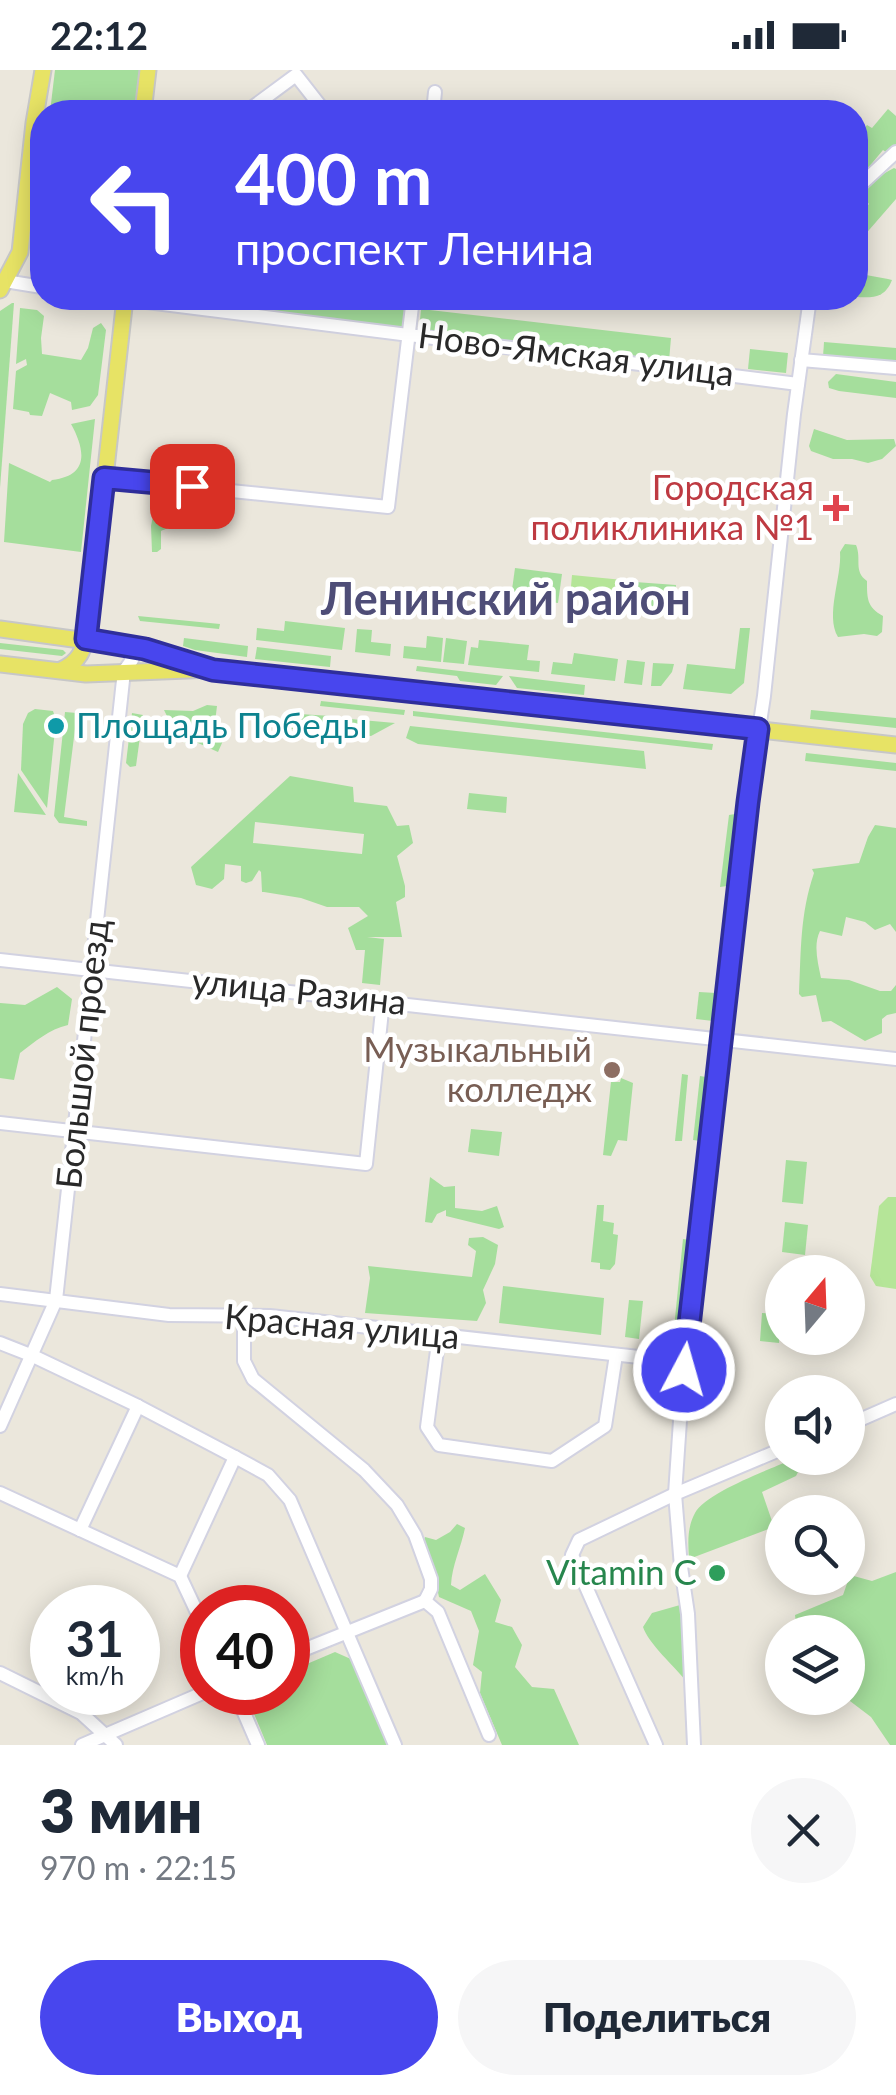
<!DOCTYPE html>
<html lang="ru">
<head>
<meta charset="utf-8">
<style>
	:root { --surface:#fff; --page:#f6f6f7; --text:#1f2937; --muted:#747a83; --accent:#4846ee }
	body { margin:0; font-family:Lato,sans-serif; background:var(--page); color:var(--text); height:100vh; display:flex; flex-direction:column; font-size:38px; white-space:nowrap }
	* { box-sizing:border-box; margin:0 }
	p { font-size:32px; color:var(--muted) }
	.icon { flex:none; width:55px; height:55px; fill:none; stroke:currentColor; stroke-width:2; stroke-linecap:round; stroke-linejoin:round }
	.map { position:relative; height:1675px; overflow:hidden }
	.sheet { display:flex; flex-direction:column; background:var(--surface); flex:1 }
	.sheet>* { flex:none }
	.hud { position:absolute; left:30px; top:30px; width:838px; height:210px; border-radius:40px; box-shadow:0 5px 25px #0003; background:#4846ee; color:#fff; overflow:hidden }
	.needle { width:65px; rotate:19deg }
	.controls { position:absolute; left:765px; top:1185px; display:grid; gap:20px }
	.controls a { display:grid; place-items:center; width:100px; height:100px; border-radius:50%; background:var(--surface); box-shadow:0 5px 25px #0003; font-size:50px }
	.speed { position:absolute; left:30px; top:1515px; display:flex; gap:20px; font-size:50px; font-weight:700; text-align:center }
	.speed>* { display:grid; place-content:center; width:130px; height:130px; border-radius:50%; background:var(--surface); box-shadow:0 5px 25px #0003; line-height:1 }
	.speed small { font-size:25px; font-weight:400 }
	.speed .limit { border:15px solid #d22; background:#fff; color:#111 }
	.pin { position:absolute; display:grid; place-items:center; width:85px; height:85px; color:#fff; margin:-42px; border-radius:20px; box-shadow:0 5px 15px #0006 }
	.me { position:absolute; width:110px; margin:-55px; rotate:6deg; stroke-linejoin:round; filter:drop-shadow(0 0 8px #0008) }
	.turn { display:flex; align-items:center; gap:35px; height:210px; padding:0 40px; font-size:45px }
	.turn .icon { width:130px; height:130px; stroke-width:2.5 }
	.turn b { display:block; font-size:70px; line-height:85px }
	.round { display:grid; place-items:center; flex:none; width:105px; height:105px; border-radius:52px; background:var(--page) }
	.summary { display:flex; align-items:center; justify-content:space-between; height:170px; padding:0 40px }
	h1 { font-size:60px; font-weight:800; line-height:75px }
	.action { display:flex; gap:20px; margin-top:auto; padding:20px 40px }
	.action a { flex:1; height:115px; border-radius:60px; background:var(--accent); color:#fff; font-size:40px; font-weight:800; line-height:115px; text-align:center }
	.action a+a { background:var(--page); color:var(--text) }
	.status { display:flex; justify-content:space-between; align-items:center; height:70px; padding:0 50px; background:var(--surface); direction:ltr }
	.status svg { height:28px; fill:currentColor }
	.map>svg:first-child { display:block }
	.green { fill:#a5de9c; fill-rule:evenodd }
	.pitch { fill:#b5e598 }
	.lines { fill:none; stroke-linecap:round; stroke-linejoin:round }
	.minor-casing { stroke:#d2d2e1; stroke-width:16 }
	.major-casing { stroke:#c7c7c7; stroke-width:19 }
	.minor { stroke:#fff; stroke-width:12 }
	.major { stroke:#e7e365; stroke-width:15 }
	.route-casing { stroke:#2f2e9b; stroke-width:25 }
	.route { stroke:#4846ee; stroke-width:18 }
	.health-dot { fill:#e0444e; stroke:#fff; stroke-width:4 }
	.culture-dot { fill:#0f9aa8; stroke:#fff; stroke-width:4 }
	.education-dot { fill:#8d6e63; stroke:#fff; stroke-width:4 }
	.leisure-dot { fill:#2e9e5b; stroke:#fff; stroke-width:4 }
	.labels { text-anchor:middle; stroke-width:9; stroke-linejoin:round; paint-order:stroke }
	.street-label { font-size:35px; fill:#292929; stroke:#fff }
	.health-label { font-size:35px; fill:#be3a42; stroke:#fff; text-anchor:end }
	.culture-label { font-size:35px; fill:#0d838f; stroke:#fff; text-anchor:start }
	.education-label { font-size:35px; fill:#785e54; stroke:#fff; text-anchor:end }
	.leisure-label { font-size:35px; fill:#27864d; stroke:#fff; text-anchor:end }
	.district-label { font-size:45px; font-weight:bold; fill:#4e4d77; stroke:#fff }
</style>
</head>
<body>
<div class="status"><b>22:12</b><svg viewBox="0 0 49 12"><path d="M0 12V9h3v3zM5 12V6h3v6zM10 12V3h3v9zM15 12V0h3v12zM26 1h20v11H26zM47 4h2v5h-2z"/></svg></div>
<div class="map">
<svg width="896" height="1675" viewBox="0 0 896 1675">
	<rect width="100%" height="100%" fill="#ebe7dc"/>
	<g class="green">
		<path d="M55 0H141L136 42H50Z"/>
		<path d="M888 39 896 46V78L890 85 883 80 868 98 855 87V70L867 55 872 58Z"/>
		<path d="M894 98 896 99V129L856 175 855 150 869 134 863 127C869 113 880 105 894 98Z"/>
		<path d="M855 203 888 209 892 210C885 228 873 228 856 227Z"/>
		<path d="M151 228H307L407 238 405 257 150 230Z"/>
		<path d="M12 233H14L0 418V241Z"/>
		<path d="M20 238 37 240 44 246 41 268 42 284 81 290 88 278 93 258 101 253 106 260 98 325 90 336 72 340 71 332 50 323 42 346 30 345 29 342 13 339 16 301 27 295 26 289 16 294Z"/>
		<path d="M421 239 671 268 669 291 419 262Z"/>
		<path d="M824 272 896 278V295L823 287Z"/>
		<path d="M750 279 788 283 786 303 748 299Z"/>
		<path d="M836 304 896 312V328L839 321 829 318 828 312Z"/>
		<path d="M95 349 81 482 4 472 9 393 50 412 52 410C90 406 85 379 71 354Z"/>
		<path d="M814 359 847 370 894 369 896 376 882 389 868 393 852 389H833L811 381 809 376Z"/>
		<path d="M162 428C172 432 183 443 173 454 170 458 165 459 161 461V479L157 482H152L151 456 156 431Z"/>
		<path d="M845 474 856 475C862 489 853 501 867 511 867 529 867 537 883 546L882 562 877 566 864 564 838 567C825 545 842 507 840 482Z"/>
		<path d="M515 498 562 504 558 533 511 527Z"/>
		<path d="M635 512 676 515 673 546 632 542Z"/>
		<path d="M138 546 220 554 219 559 140 551Z"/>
		<path d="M285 551 345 558 342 580 256 570 257 558 284 561Z"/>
		<path d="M740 558H750L744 613 731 624 683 619 687 594 735 599Z"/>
		<path d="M357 559 372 560 371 572 391 574 390 586 355 582Z"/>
		<path d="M427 566 443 568 441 592 403 588 404 576 426 578Z"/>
		<path d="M184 568 248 576 247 587 195 580 183 576Z"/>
		<path d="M446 568 467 571 464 594 443 592Z"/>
		<path d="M479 570 529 575 527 590 540 591 539 602 468 595 471 577 478 578Z"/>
		<path d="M0 573 63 580 66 583 62 586 0 579Z"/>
		<path d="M257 577 331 586 330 597 255 589Z"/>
		<path d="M574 583 618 589 615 611 551 604 553 592 572 594Z"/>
		<path d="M627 590 645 592 642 615 624 613Z"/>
		<path d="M653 593 674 594 672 602 661 616H651Z"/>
		<path d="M417 596 503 606 496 615 460 611 457 606 416 601Z"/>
		<path d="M509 606 585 615 584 625 517 618Z"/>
		<path d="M321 631 405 640 404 645 320 636Z"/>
		<path d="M207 635 217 636 215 652 226 664 218 682 198 673H185L176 652 169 650 164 640 193 641Z"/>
		<path d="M35 639 53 641 56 650 47 738 21 700 23 654 28 643Z"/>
		<path d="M811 640 896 648V658L810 649Z"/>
		<path d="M413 641 713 674 712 680 413 646Z"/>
		<path d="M65 642 77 643 64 747 87 751V756L59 753 54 746Z"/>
		<path d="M132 643 143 645 136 696 130 697 126 693Z"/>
		<path d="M284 643 331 646 336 663 291 659Z"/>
		<path d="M339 648 395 653 371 666 342 663Z"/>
		<path d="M410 656 644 681 646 699 418 674 406 668Z"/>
		<path d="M806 683 896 693V701L805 691Z"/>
		<path d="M18 703 46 745 14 742Z"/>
		<path d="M290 706 353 717 354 732 387 736 397 756 409 755 413 773 397 786 405 816V827L396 832 402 867H367L384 869 380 915 362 913 365 880H356L348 858 368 846 359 837H327L301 828 264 822H262L261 802 259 800 252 811 246 813 241 811V796L225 794 224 809 212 819 196 815 191 797ZM255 752 364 764 362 784 253 773Z"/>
		<path d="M469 723 507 727 506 743 467 739Z"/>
		<path d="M735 744 727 816 720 817 729 745Z"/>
		<path d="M875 755 896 758V862L890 854 875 860 865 852 846 847 842 866 820 861C813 875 818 893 821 908L849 910 880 921H891L896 915V943L887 945 882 949V963L865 971 831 951 822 952 816 925 802 927 799 924C801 881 800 844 814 803L812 799 859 793 868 767Z"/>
		<path d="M57 917 72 929 68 955C49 959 35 972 20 983L14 1010 0 1008V933L25 935Z"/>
		<path d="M699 922 716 923 713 951 696 949Z"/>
		<path d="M682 1004 688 1005 682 1071H675Z"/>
		<path d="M700 1006 706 1007 700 1071 693 1070Z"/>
		<path d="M621 1008 633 1013 627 1071 618 1070 611 1086 603 1085 611 1012H620Z"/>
		<path d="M471 1059 502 1062 499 1086 468 1082Z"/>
		<path d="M786 1090 807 1092 803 1134 782 1132Z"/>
		<path d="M430 1107 444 1117 455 1116V1138L482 1141 497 1136 504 1157 499 1159 446 1146V1140L437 1144 432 1153 425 1152Z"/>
		<path d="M597 1135H604L603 1151 614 1153 613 1164 618 1165 615 1194 610 1200 600 1199V1193L591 1192Z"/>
		<path d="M785 1152 808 1155 805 1185 782 1182Z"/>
		<path d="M483 1167 498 1175 495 1194 483 1220 486 1233 477 1251 365 1243 370 1208 368 1196 472 1207 476 1181 468 1175 469 1168Z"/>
		<path d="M683 1169 690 1170 679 1269 673 1268Z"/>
		<path d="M503 1216 604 1228 601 1265 499 1253Z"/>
		<path d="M629 1230 643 1231 639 1269 625 1267Z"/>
		<path d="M762 1243 781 1244 779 1273 760 1271Z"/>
		<path d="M791 1390 799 1400 796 1406 762 1422 774 1457 689 1489C688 1472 687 1458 695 1443 706 1423 768 1400 791 1390Z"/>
		<path d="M457 1454 465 1458C461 1478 452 1495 451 1515L460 1520 485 1504 501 1530 495 1552 512 1557 522 1575 515 1597 532 1617 554 1619 579 1675H502L480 1623 482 1602 473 1595 479 1561 471 1541 439 1527 432 1495 423 1473 425 1467 436 1470 450 1462Z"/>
		<path d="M896 1502V1675H890L871 1647 846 1628 848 1562H797L795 1545 843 1525 850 1505 872 1511Z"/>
		<path d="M680 1535 687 1612C675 1597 648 1573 643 1557L652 1543Z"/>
		<path d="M335 1582 353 1590 388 1675H267L250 1634 253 1623 288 1622V1602Z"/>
	</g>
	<g class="pitch">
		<path d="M572 505 623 510 621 533 570 528Z"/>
		<path d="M888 1127H896V1219L876 1216 870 1206 879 1136Z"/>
	</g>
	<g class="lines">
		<defs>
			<g id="minor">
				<path d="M246 42 296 5 325 42"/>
				<path d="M433 42 435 22"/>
				<path d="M855 120 896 82"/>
				<path d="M5 211 42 217"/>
				<path d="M115 228 798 314"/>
				<path d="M801 290 896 298"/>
				<path d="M104 408 388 437 413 228"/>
				<path d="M0 890 896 989"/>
				<path d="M0 1053 366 1094 383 931"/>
				<path d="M0 1224 169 1245 270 1246 684 1292"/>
				<path d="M244 1246V1291L253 1309 364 1400 397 1435 415 1465 431 1509V1519L425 1531"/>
				<path d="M439 1265 427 1357 439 1375 552 1391 605 1356 616 1285"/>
				<path d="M0 1273 33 1286 138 1336 235 1387 268 1405 290 1430 395 1675"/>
				<path d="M848 1355 896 1334"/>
				<path d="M0 1356 56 1230 124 601 132 590 127 576"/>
				<path d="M0 1423 180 1506 202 1553"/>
				<path d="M80 1460 138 1336"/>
				<path d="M180 1506 235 1387"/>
				<path d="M425 1531 438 1542 489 1665"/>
				<path d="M288 1586 425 1531"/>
				<path d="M0 1603 81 1643 116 1675"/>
				<path d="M235 1622 258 1675"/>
				<path d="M82 1675 205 1622"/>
				<path d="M656 1675 572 1485 579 1470 675 1424 782 1379"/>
				<path d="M694 1675 688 1544 681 1497 675 1424 684 1292 748 732 764 626 794 344 810 228"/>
			</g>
			<g id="major">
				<path d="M143 42 148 0"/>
				<path d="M0 220 20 182 34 53 43 0"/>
				<path d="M0 559 145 579 200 595"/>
				<path d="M0 594 86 604 213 599 896 675"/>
				<path d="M61 600C81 591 83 580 88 560L125 228"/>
			</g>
		</defs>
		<use href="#minor" class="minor-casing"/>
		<use href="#major" class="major-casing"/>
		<use href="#minor" class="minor"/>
		<use href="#major" class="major"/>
	</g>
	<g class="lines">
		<defs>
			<path id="route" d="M192 416 104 408 86 569 145 579 213 600 758 659 748 732 684 1300"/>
		</defs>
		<use href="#route" class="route-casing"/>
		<use href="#route" class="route"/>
	</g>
	<path class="health-dot" d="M831 423h10v10h10v10h-10v10h-10v-10h-10v-10h10z"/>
	<circle class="culture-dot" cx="56" cy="656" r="10"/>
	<circle class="education-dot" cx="612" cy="1000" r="10"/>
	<circle class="leisure-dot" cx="717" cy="1503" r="10"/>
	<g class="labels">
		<g class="street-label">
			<text transform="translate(576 285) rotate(7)" y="12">Ново-Ямская улица</text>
			<text transform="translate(299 922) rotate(6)" y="12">улица Разина</text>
			<text transform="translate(83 984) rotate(-84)" y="12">Большой проезд</text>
			<text transform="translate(342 1257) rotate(5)" y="12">Красная улица</text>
		</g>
		<g class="health-label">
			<text x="814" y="430">Городская<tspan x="814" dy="40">поликлиника №1</tspan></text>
		</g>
		<g class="culture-label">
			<text x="76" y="668">Площадь Победы</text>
		</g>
		<g class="education-label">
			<text x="592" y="992">Музыкальный<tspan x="592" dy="40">колледж</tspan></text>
		</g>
		<g class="leisure-label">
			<text x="697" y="1515">Vitamin C</text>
		</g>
		<g class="district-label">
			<text x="506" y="545">Ленинский район</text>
		</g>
	</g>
</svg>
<div class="controls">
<a><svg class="needle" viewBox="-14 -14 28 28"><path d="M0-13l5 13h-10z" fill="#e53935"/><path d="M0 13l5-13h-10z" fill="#747a83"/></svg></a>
<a><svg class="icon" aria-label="sound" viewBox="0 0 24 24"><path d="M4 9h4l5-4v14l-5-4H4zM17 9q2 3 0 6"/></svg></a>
<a><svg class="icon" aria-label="search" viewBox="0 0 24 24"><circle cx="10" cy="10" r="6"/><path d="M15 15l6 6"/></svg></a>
<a><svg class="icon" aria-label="layers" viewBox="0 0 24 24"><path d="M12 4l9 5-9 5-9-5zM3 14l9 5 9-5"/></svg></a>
</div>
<div class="speed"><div>31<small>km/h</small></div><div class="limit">40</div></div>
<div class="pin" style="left:192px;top:416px;background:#d93025"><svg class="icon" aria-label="arrive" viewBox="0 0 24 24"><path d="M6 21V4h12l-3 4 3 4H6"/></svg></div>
<svg class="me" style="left:684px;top:1300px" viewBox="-20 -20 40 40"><circle r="17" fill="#4846ee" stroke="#fff" stroke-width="3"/><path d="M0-11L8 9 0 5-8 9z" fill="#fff"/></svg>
<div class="hud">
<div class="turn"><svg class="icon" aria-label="left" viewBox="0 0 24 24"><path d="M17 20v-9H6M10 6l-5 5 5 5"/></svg><div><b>400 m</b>проспект Ленина</div></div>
</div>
</div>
<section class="sheet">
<div class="summary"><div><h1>3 мин</h1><p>970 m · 22:15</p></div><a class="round"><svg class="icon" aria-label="close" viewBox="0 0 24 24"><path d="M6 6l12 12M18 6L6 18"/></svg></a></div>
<div class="action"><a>Выход</a><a>Поделиться</a></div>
</section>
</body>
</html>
